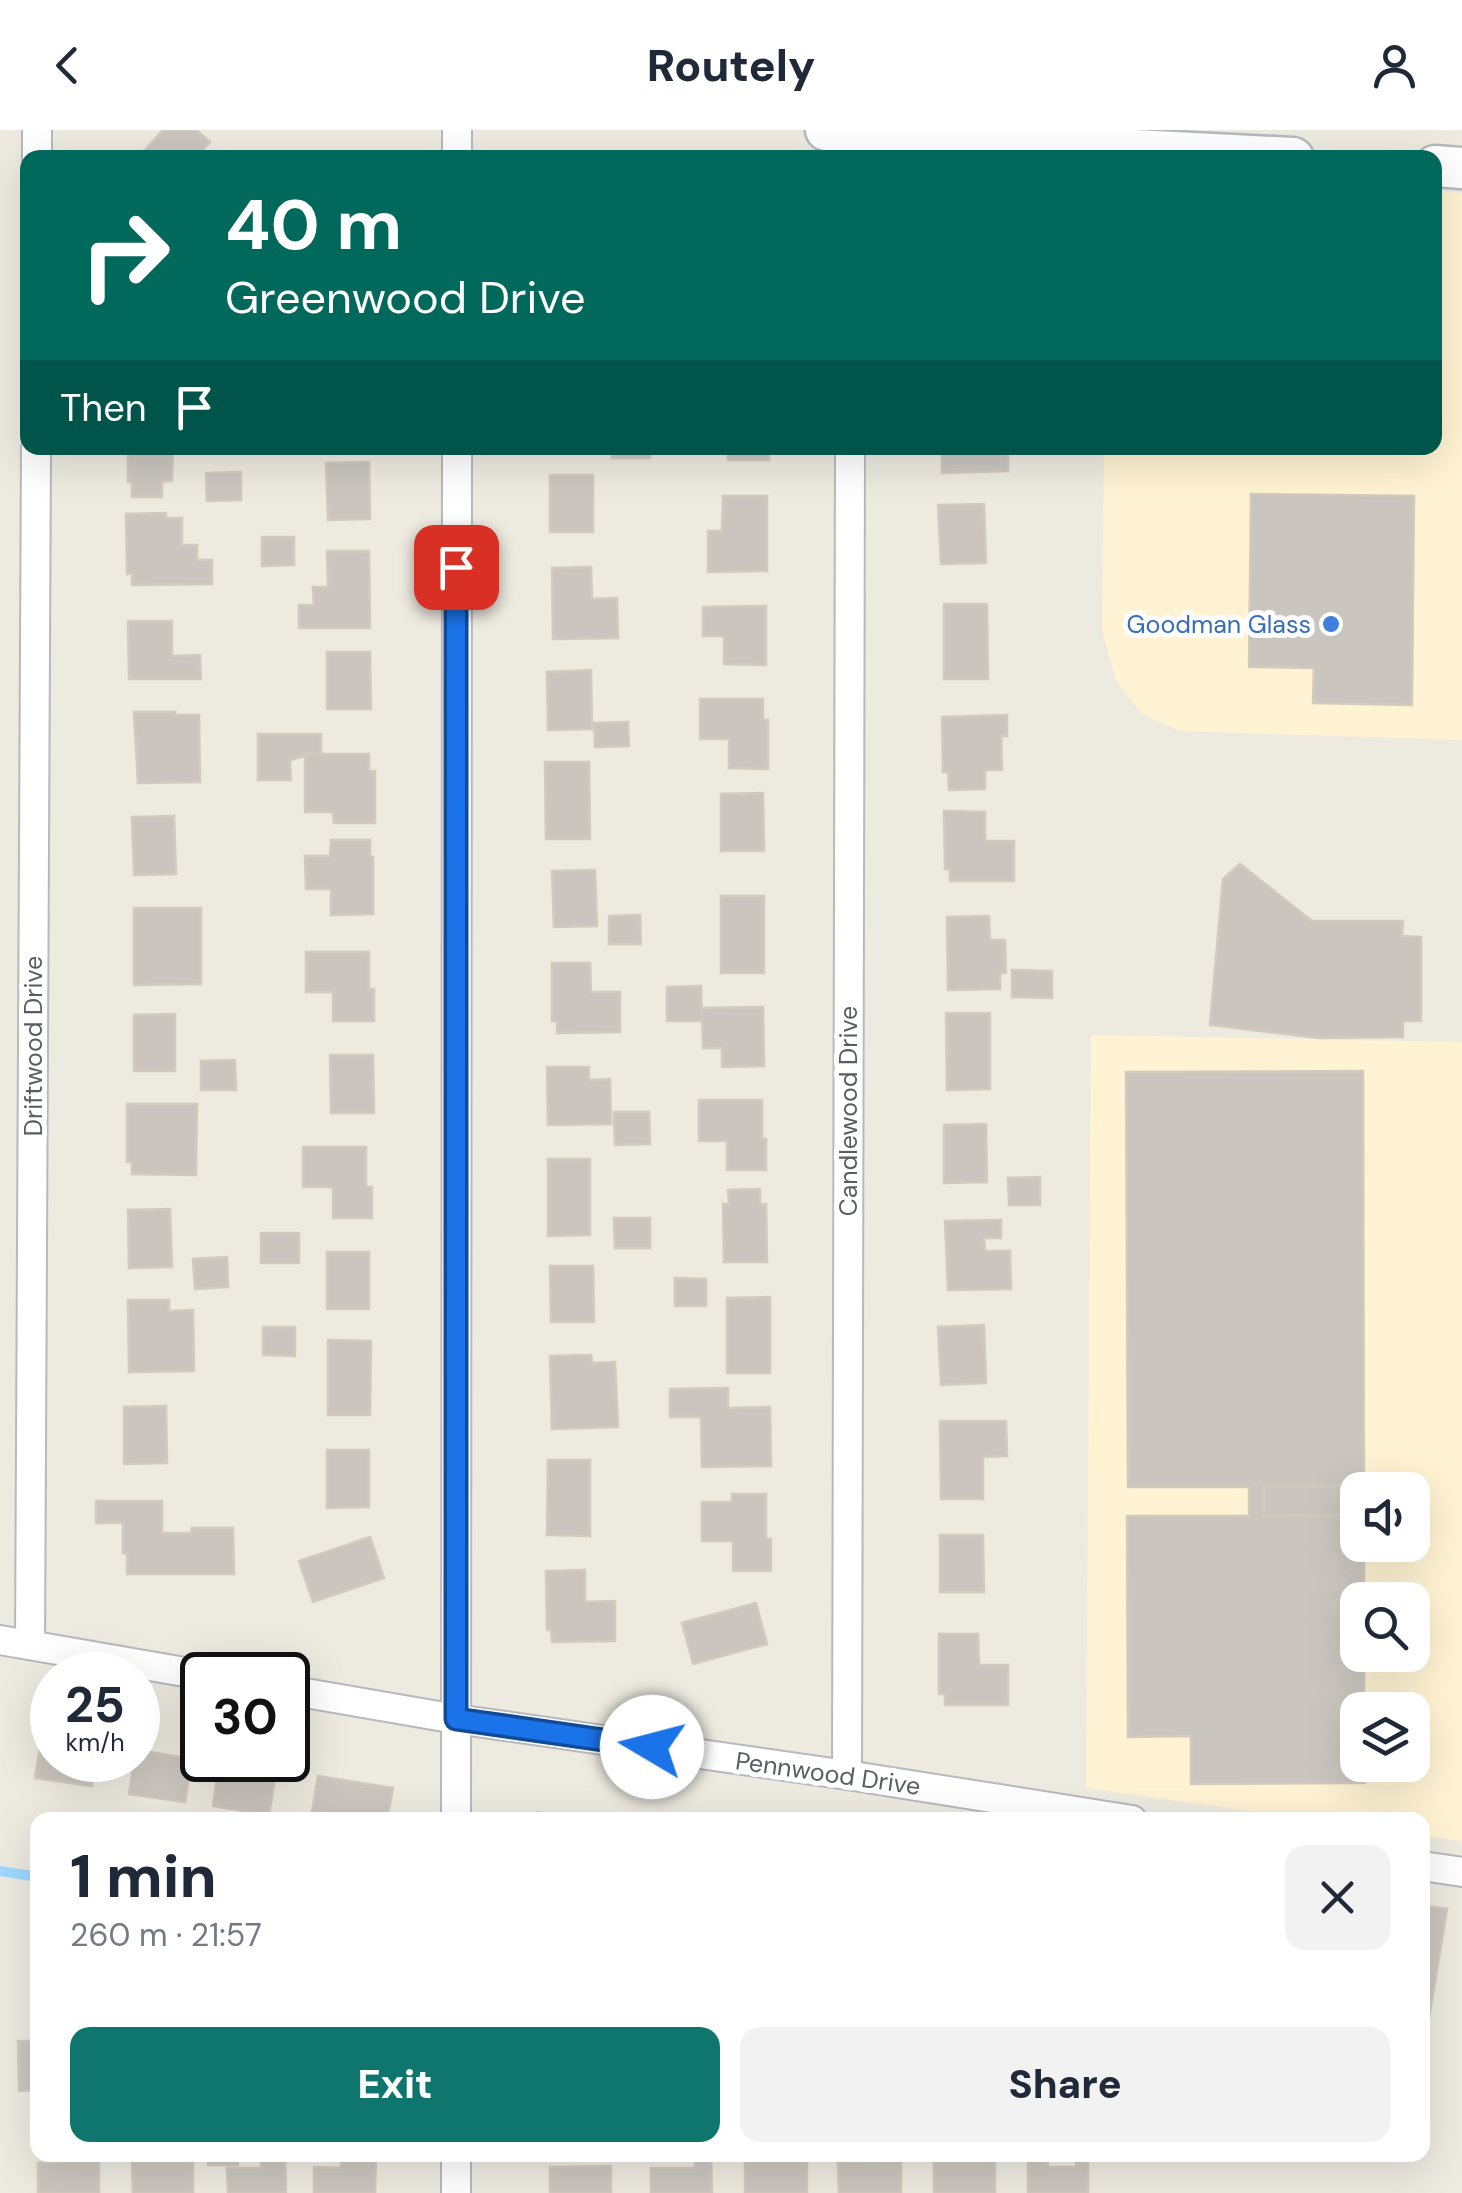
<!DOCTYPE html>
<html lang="en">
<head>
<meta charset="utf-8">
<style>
	:root { --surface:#fff; --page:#f2f2f3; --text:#1f2937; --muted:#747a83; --accent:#0f766e }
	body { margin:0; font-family:"DM Sans",sans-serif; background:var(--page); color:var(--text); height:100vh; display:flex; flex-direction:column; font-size:38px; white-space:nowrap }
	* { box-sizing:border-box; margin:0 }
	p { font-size:32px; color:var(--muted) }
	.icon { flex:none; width:55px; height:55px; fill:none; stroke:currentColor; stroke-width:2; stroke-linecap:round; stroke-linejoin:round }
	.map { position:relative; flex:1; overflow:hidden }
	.panel { position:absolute; left:30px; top:1682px; width:1400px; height:350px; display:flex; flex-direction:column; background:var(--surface); border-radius:20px; box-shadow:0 10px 40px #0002 }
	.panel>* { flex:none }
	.hud { position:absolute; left:20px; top:20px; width:1422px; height:305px; border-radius:20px; box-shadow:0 10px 40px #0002; background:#00695c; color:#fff; overflow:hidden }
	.tools { position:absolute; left:1340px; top:1342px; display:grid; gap:20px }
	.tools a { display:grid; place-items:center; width:90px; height:90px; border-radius:20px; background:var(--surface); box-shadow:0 10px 40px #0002; font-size:50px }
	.speed { position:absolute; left:30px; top:1522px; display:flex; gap:20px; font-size:50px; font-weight:700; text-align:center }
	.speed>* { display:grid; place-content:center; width:130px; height:130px; border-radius:50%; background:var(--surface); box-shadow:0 10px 40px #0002; line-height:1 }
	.speed small { font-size:25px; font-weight:400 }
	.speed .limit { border:5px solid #111; border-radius:15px; background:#fff; color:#111 }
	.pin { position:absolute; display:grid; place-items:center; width:85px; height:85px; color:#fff; margin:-42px; border-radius:20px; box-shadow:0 5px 15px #0006 }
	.me { position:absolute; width:110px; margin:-55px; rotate:278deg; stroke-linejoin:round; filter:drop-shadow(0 0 8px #0008) }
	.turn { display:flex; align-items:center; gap:35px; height:210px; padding:0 40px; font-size:45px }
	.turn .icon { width:130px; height:130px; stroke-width:2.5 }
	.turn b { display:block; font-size:70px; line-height:85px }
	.then { display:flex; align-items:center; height:95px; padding:0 40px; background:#0003; gap:20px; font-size:38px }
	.round { display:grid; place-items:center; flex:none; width:105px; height:105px; border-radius:20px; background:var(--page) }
	.summary { display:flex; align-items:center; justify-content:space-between; height:170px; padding:0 40px }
	h1 { font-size:60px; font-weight:800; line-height:75px }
	.action { display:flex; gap:20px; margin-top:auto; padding:20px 40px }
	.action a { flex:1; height:115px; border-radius:20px; background:var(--accent); color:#fff; font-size:40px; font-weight:800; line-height:115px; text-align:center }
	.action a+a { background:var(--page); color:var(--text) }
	header { display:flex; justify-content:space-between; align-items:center; height:130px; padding:0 40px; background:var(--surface); font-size:45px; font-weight:800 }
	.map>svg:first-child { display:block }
	.commercial { fill:#fff3d3; fill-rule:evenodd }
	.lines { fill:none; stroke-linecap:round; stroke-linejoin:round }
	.stream { stroke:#9ed8ff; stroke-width:10 }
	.building { fill:#cac6bf; stroke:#d1cbbe; stroke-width:2.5; fill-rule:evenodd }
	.minor-casing { stroke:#b6b9be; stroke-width:32 }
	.secondary-casing { stroke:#b6bac0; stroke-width:45 }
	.minor { stroke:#fff; stroke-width:28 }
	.secondary { stroke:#fff; stroke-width:40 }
	.route-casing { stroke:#114b97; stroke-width:25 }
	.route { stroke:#1a73e8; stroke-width:18 }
	.shop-dot { fill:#3f7fe0; stroke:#fff; stroke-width:4 }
	.labels { text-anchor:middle; stroke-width:10; stroke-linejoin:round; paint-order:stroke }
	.shop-label { font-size:25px; fill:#366cbe; stroke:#fff; text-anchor:end }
	.street-label { font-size:25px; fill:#595d62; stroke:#fff }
</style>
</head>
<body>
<header><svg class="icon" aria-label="back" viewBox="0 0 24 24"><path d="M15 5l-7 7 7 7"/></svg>Routely<svg class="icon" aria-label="person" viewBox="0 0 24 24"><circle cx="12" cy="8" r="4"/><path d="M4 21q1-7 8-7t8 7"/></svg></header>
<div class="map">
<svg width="1462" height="2063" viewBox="0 0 1462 2063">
	<rect width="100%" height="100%" fill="#edeae0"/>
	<g class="commercial">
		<path d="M1435 61 1462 63V610L1179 601 1141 583 1116 550 1102 500 1104 318H1435Z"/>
		<path d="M1091 905 1462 912V1711L1423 1706 1422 1690H1313L1086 1658ZM1358 1360H1412V1415H1358ZM1358 1470H1412V1525H1358ZM1358 1580H1412V1635H1358Z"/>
	</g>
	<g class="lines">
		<path class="stream" d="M0 1741 38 1747"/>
	</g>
	<g class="building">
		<path d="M163 0H196L210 12 196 28H138Z"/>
		<path d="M128 318H173L172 351H162V367H132V352H128Z"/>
		<rect x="612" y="318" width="38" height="10"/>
		<rect x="728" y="318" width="41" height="12"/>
		<path d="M942 318H1008V341L942 343Z"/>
		<path d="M369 332 370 389 328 390 326 333Z"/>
		<path d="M241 342V370L207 371 206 343Z"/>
		<rect x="550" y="345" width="43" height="57"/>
		<path d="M1251 364 1414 366 1412 575 1313 573 1314 538 1249 537Z"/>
		<path d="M723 366H767V441L708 442V401H722Z"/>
		<path d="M984 374 986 433 941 434 938 375Z"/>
		<path d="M166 383V388H182V415H197V430H212V454L132 455V443L127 444 126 384Z"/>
		<path d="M262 407H294V435L262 436Z"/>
		<path d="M327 421H369L370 498H299V475H314L313 457H328Z"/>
		<path d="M591 437 592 469 617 468 618 508 553 509 552 438Z"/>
		<path d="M944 474H987L988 549H944Z"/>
		<path d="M766 476V535L724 534V506H703V477Z"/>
		<path d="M128 491H172V526L200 525 201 549H129Z"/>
		<path d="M327 522H370L371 579H327Z"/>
		<path d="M591 540 592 599 548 600 547 542Z"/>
		<path d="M700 569H763V590H768V639L729 638V609H700Z"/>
		<path d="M134 582H175V585H199L200 652 138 653Z"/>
		<path d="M1007 585V606H1001L1002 640H985V659L949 660 948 642H943L942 587Z"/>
		<path d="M628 592 629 616 595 617 594 593Z"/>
		<path d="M258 604H321V623L305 624V626L290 630 291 650H258Z"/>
		<path d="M305 624H369V641H375V693H334L333 682H305Z"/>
		<path d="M545 632H589L590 709H546Z"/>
		<path d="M763 663 764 721H721V664Z"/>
		<path d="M944 681 985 682V711H1014V751H950V739H945Z"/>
		<path d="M174 686 176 744 134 745 132 687Z"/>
		<path d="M331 710H370V727H373V784L331 785V759H306L305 726H330Z"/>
		<path d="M1240 734 1312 791H1403L1402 806 1421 807V891H1403V907L1319 908 1210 895 1223 749Z"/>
		<path d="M595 740 597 796 554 797 552 741Z"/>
		<rect x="721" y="766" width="43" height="77"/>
		<path d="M134 778H201V854L134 855Z"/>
		<path d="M640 785 641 814H609V786Z"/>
		<path d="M989 786 990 810H1005L1006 843H1000V859L948 860 947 787Z"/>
		<path d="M306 822H369V859H374V891H333V862H306Z"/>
		<path d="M552 833H590L591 862H620V902L557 903V891H552Z"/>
		<path d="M1012 840 1052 841V868L1012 867Z"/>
		<path d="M701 856 702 891H667V857Z"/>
		<path d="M763 877 764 936 722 937V918H703L702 878Z"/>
		<path d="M946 883H990V959L947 960Z"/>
		<path d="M175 884V941H134V885Z"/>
		<path d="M330 925H373L374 983H331Z"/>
		<path d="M235 930 236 960H201V931Z"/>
		<path d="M547 937H589V950L610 949 611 994 548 995Z"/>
		<path d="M1363 941 1364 1360H1358V1415H1364V1470H1358V1525H1364V1580H1358V1635H1365V1653L1191 1654V1606L1128 1607 1127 1386H1249V1357H1128L1126 942ZM1264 1356H1348V1385L1264 1386Z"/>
		<path d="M699 970H762V1009H766V1040H727V1011H699Z"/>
		<path d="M127 974H197L196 1045 132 1044V1032H127Z"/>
		<path d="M614 982H649L650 1014 615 1015Z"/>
		<path d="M986 994 987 1052 944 1053V995Z"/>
		<path d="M303 1017H366V1057H372V1088H333V1057H303Z"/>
		<path d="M548 1029H590V1105L548 1106Z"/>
		<path d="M1040 1047V1075H1009L1008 1048Z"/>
		<path d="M760 1059V1075L766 1074 767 1132H724L723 1074H729L728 1060Z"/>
		<path d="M170 1079 172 1137 129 1138 128 1080Z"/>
		<path d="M614 1088H650V1118H615Z"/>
		<path d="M1001 1090V1108H984L985 1121H1010L1011 1159 948 1160 945 1091Z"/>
		<rect x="261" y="1103" width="38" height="30"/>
		<rect x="327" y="1122" width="42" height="57"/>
		<path d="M227 1127 228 1157 195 1159 193 1129Z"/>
		<path d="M550 1136H593L594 1192H551Z"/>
		<path d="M675 1148 706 1149V1176H675Z"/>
		<path d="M770 1167V1243H727V1168Z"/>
		<path d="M128 1170H169V1181L193 1180 194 1241 129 1242Z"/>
		<path d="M984 1195 986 1253 941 1255 938 1197Z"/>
		<path d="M263 1197H295V1226L263 1225Z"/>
		<path d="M328 1210 371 1211 370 1285H328Z"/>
		<path d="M591 1225 592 1233 615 1232 618 1297 552 1299 550 1226Z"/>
		<path d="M728 1258V1278L770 1277 771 1336 702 1337 701 1287H670V1259Z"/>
		<path d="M166 1276 167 1333 124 1334V1277Z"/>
		<path d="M940 1291H1006L1007 1326 983 1327V1369H941Z"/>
		<path d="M327 1320H369V1377L327 1378Z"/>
		<path d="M548 1330H590V1406L547 1405Z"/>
		<path d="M1264 1356H1348V1385L1264 1386Z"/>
		<path d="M732 1364H766V1409H771V1441H733V1411H702V1372H732Z"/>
		<path d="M96 1371H162V1403H191L192 1398H233L234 1444H127V1423H123V1393H96Z"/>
		<path d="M940 1405H983L984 1462H940Z"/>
		<path d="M370 1407 384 1448 313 1472 299 1431Z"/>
		<path d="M585 1440V1472L615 1471V1511L552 1512 551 1500H547L546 1441Z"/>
		<path d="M756 1473 767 1514 693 1534 682 1493Z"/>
		<path d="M939 1504H978L979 1535H1008V1575H945V1564H939Z"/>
		<path d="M42 1605 52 1607V1630H96L92 1656 35 1648Z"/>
		<path d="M138 1620 192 1629 185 1672 129 1664 134 1630H138Z"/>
		<path d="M219 1634 276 1642 269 1685 213 1676Z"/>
		<path d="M318 1646 393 1658 387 1690H326L311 1688Z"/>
		<path d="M537 1682 585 1690H536Z"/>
		<path d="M1422 1775 1447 1779 1429 1888 1422 1887Z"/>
		<path d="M18 1911H38V1960L19 1961Z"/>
		<rect x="208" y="2025" width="30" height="10"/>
		<path d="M261 2025H285L286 2063H228L227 2038H261Z"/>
		<path d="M341 2025H376L375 2063H314V2037L341 2038Z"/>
		<path d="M695 2025H711L712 2063H651V2038H695Z"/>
		<path d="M1028 2025H1047L1048 2037H1076V2033H1088V2063H1028Z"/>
		<path d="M981 2028H995V2063H934V2033H981Z"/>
		<path d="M901 2031V2063H839L838 2032Z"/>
		<path d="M193 2032V2063H133L132 2033Z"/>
		<rect x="745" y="2032" width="62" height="31"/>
		<rect x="38" y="2033" width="61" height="30"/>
		<path d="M611 2036V2063H550V2037Z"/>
	</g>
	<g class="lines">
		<defs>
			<g id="minor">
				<path d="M37 28V0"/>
				<path d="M457 28V0"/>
				<path d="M0 1510 202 1545"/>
				<path d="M30 1515 36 318"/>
				<path d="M288 1560 456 1589 847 1645 1132 1690"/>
				<path d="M847 1645 850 318"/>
				<path d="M456 1690 457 318"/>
				<path d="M1422 1736 1462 1742"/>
				<path d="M456 2063V2025"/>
			</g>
			<g id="secondary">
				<path d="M826 0 916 9 1293 28"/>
				<path d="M1435 36 1462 38"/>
			</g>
		</defs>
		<use href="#minor" class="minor-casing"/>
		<use href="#secondary" class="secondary-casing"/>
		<use href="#minor" class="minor"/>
		<use href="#secondary" class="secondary"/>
	</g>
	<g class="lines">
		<defs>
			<path id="route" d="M456 437V1589L652 1617"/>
		</defs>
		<use href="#route" class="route-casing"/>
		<use href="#route" class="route"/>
	</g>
	<circle class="shop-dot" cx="1331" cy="494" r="10"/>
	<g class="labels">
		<g class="shop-label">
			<text x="1311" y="503">Goodman Glass</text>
		</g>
		<g class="street-label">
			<text transform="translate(33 916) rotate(-90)" y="9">Driftwood Drive</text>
			<text transform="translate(848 981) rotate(-90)" y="9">Candlewood Drive</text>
			<text transform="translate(828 1643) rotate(8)" y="9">Pennwood Drive</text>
		</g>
	</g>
</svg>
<div class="tools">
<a><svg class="icon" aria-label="sound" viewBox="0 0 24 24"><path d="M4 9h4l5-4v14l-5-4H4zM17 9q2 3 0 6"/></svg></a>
<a><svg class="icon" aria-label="search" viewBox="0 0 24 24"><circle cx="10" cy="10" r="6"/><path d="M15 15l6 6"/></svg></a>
<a><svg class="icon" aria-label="layers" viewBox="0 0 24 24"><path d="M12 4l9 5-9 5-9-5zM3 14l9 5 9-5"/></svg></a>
</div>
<div class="speed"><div>25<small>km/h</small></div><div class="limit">30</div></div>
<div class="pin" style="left:456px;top:437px;background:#d93025"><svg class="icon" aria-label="arrive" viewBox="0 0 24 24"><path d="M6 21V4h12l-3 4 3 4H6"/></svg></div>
<svg class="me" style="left:652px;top:1617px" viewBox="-20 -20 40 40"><circle r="19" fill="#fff"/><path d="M0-13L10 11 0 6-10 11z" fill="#1a73e8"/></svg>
<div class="hud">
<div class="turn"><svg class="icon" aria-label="right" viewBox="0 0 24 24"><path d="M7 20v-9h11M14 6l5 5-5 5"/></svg><div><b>40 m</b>Greenwood Drive</div></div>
<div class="then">Then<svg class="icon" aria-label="arrive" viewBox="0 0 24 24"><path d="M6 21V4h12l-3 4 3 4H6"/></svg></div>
</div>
<section class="panel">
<div class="summary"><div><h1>1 min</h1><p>260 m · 21:57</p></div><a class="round"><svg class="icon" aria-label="close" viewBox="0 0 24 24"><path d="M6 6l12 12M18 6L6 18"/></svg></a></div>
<div class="action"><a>Exit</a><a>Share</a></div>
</section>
</div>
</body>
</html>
